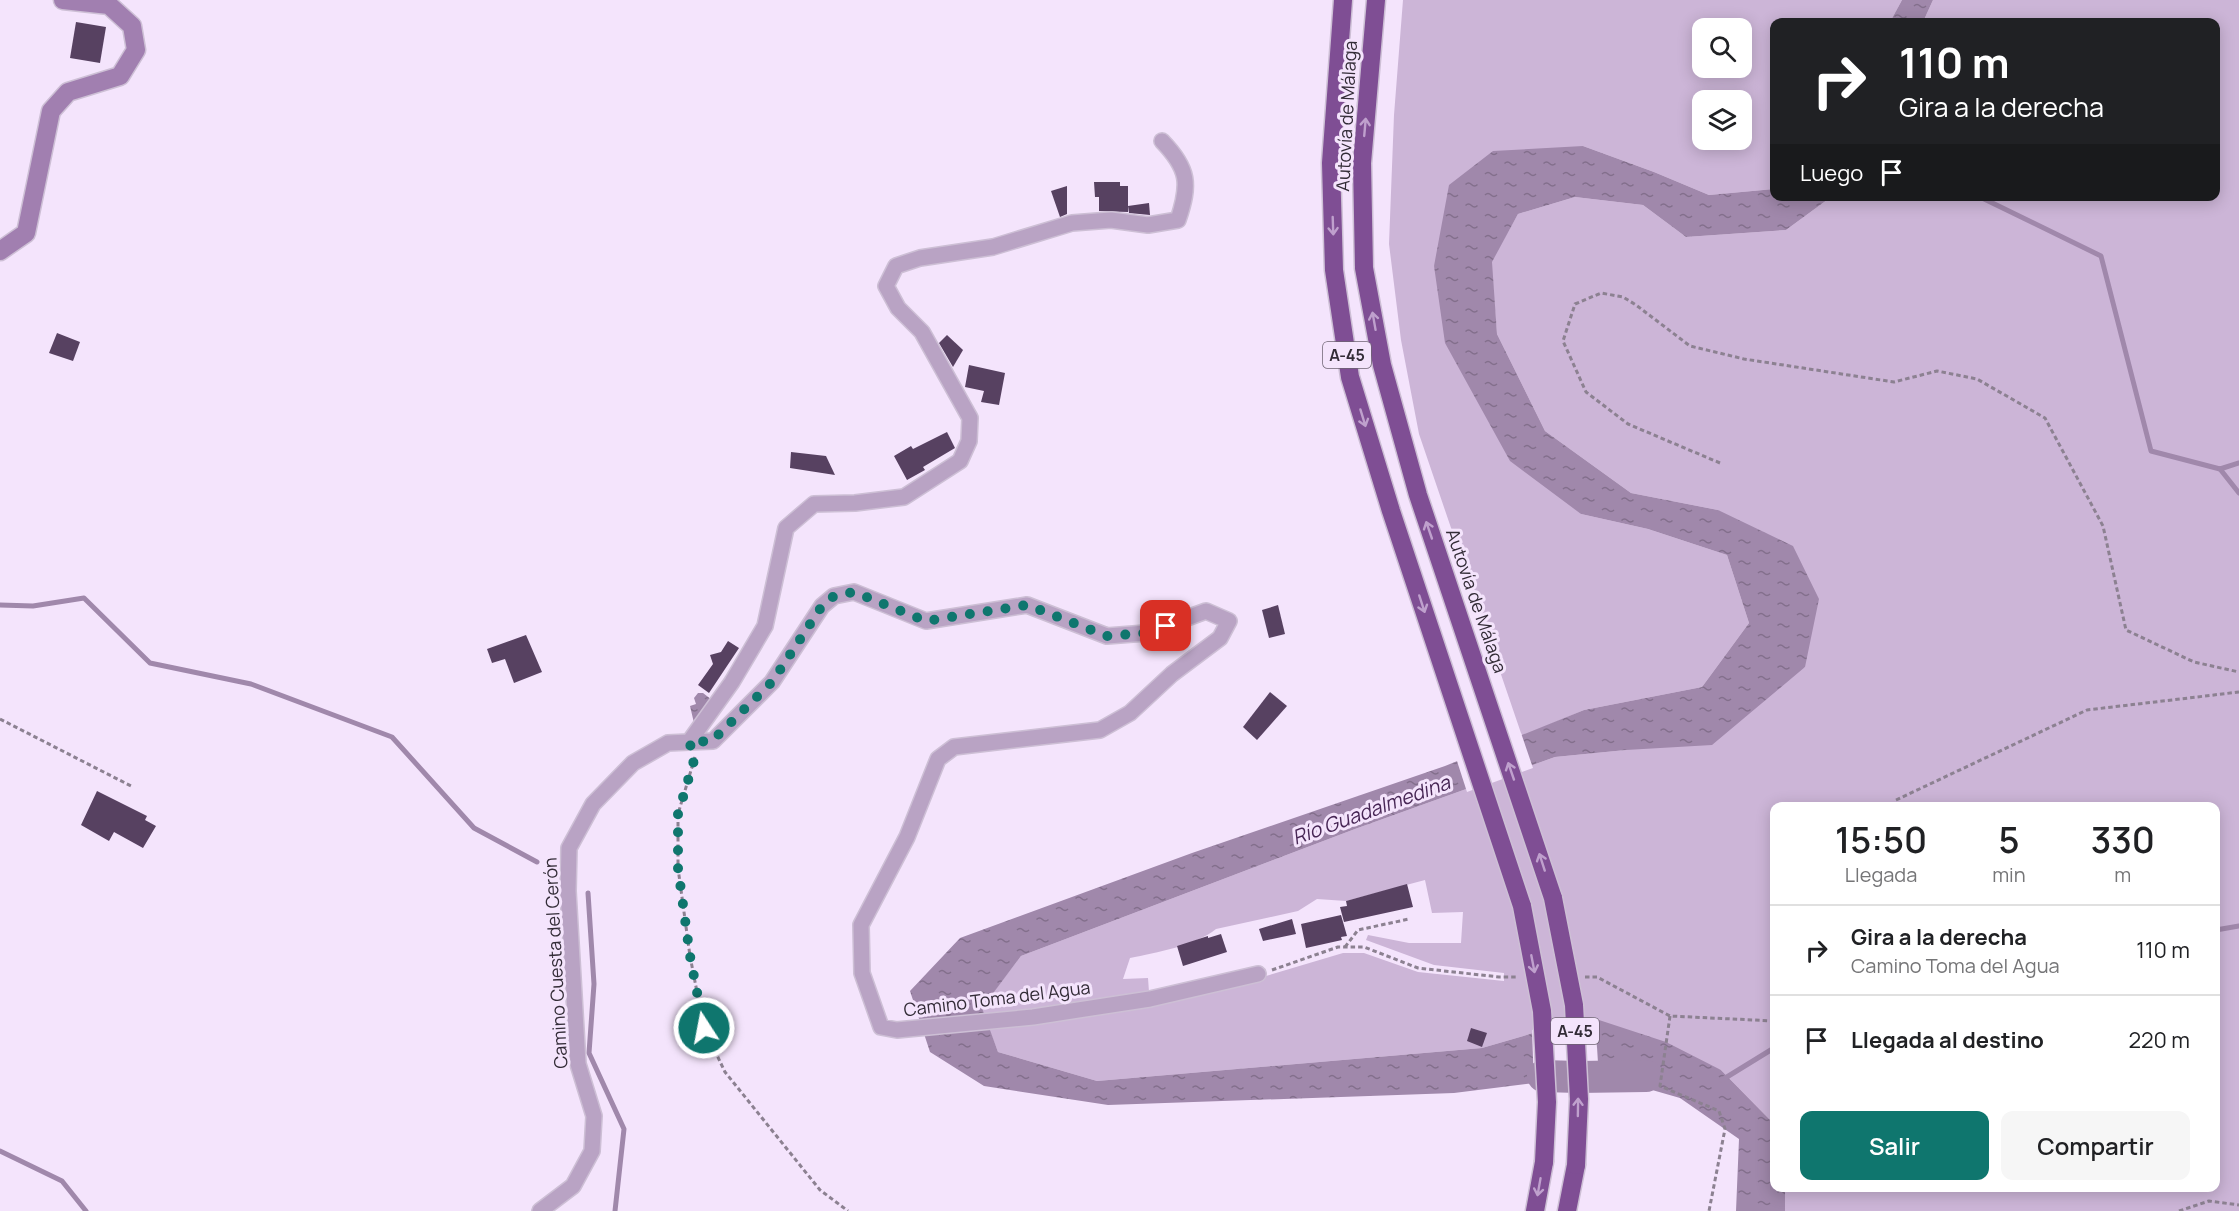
<!DOCTYPE html>
<html lang="es">
<head>
<meta charset="utf-8">
<style>
	:root { --surface:#fff; --page:#f6f6f6; --text:#202124; --muted:#757577; --line:#e0e0e0; --accent:#0f766e }
	body { margin:0; font-family:Manrope,sans-serif; background:var(--page); color:var(--text); height:100vh; display:flex; flex-direction:column; font-size:22px; white-space:nowrap }
	* { box-sizing:border-box; margin:0 }
	p { font-size:20px; color:var(--muted) }
	.icon { flex:none; width:33px; height:33px; fill:none; stroke:currentColor; stroke-width:2; stroke-linecap:round; stroke-linejoin:round }
	.map { position:relative; flex:1; overflow:hidden }
	.panel { position:absolute; left:1770px; top:802px; width:450px; height:390px; display:flex; flex-direction:column; background:var(--surface); border-radius:12px; box-shadow:0 3px 15px #0003 }
	.panel>* { flex:none }
	.guide { position:absolute; left:1770px; top:18px; width:450px; height:183px; border-radius:12px; box-shadow:0 3px 15px #0003; background:#202124; color:#fff; overflow:hidden }
	.tools { position:absolute; left:1692px; top:18px; display:grid; gap:12px }
	.tools a { display:grid; place-items:center; width:60px; height:60px; border-radius:12px; background:var(--surface); box-shadow:0 3px 15px #0003; font-size:30px }
	.pin { position:absolute; display:grid; place-items:center; width:51px; height:51px; color:#fff; margin:-26px; border-radius:12px; box-shadow:0 3px 9px #0006 }
	.me { position:absolute; width:66px; margin:-33px; rotate:349deg; stroke-linejoin:round; filter:drop-shadow(0 0 4px #0008) }
	.turn { display:flex; align-items:center; gap:21px; height:126px; padding:0 30px; font-size:27px }
	.turn .icon { width:78px; height:78px; stroke-width:2.5 }
	.turn b { display:block; font-size:42px; line-height:51px }
	.then { display:flex; align-items:center; height:57px; padding:0 30px; background:#0003; gap:12px; font-size:22px }
	.eta { display:flex; justify-content:space-evenly; align-items:center; height:102px; text-align:center }
	.eta b { font-size:36px; font-weight:600; line-height:42px }
	.button { display:flex; gap:12px; margin-top:auto; padding:12px 30px }
	.button a { flex:1; height:69px; border-radius:12px; background:var(--accent); color:#fff; font-size:24px; font-weight:600; line-height:69px; text-align:center }
	.button a+a { background:var(--page); color:var(--text) }
	ul { padding:0; list-style:none }
	li { display:flex; align-items:center; gap:18px; height:90px; padding:0 30px; border-top:2px solid var(--line) }
	li div { flex:1 }
	li b { display:block; font-size:22px }
	li em { font-style:normal }
	.map>svg:first-child { display:block }
	.green { fill:#ccb5d7; fill-rule:evenodd }
	.water { fill:url(#water-ripples) }
	.pier { fill:#f4e4fc }
	.lines { fill:none; stroke-linecap:round; stroke-linejoin:round }
	.stream { stroke:#a088ab; stroke-width:5 }
	.river { stroke:#a088ab; stroke-width:32 }
	.building { fill:#574161 }
	.street-casing { stroke:#cdbfd5; stroke-width:18 }
	.secondary-casing { stroke:#cdbfd5; stroke-width:21 }
	.highway-casing { stroke:#cdbfd5; stroke-width:21 }
	.path { stroke:#8c8191; stroke-width:3; stroke-dasharray:4.5 3; stroke-linecap:butt }
	.street { stroke:#b9a3c4; stroke-width:15 }
	.secondary { stroke:#a17fb0; stroke-width:18 }
	.highway { stroke:#7f4e94; stroke-width:18 }
	.highway-bridge-casing { stroke:#cdbfd5; stroke-width:21; stroke-linecap:butt }
	.highway-bridge { stroke:#7f4e94; stroke-width:18 }
	.oneway { stroke:#bfa0cd }
	.route { stroke:#0f766e; stroke-width:10; stroke-dasharray:0 18 }
	.labels { text-anchor:middle; stroke-width:6; stroke-linejoin:round; paint-order:stroke }
	.shield { fill:#f4e4fc; stroke:#6d6372; stroke-width:1.5 }
	.shield-label { font-size:16px; font-weight:bold; fill:#332c37 }
	.street-label { font-size:18px; fill:#332c37; stroke:#f4e4fc }
	.water-label { font-size:20px; font-style:italic; fill:#472655; stroke:#f4e4fc }
</style>
</head>
<body>
<div class="map">
<svg width="2239" height="1211" viewBox="0 0 2239 1211">
	<defs>
		<pattern id="water-ripples" width="26" height="14" patternUnits="userSpaceOnUse" patternTransform="scale(1.5)"><rect width="26" height="14" fill="#a088ab"/><path d="M2 4q2-2 4 0t4 0M15 11q2-2 4 0t4 0" fill="none" stroke="#836f8c"/></pattern>
	</defs>
	<rect width="100%" height="100%" fill="#f4e4fc"/>
	<g class="green">
		<path d="M1403 0H1902L1890 22H1774V189L1709 195 1654 172 1583 146 1434 266 1581 514 1648 529 1727 555 1749 623 1702 687 1584 710 1522 736 1419 434 1401 340 1389 244 1394 115ZM1702 28H1742V68H1702ZM1702 100H1742V140H1702Z"/>
		<path d="M1933 0H2239V1211H1785V1188H2216V807H1774V1124L1721 1070 1530 1034 1482 1048 1097 1081 998 1052 989 1029 1249 981 1343 953H1364L1418 972 1504 981V973L1434 965 1366 940 1368 935 1409 943H1461L1463 912 1432 913 1425 880 1346 901 1317 899 1298 911 1216 929C1196 945 1156 953 1130 958L1123 979 1148 978 1149 992 1032 1011 984 1015 981 1008 1021 956 1355 829 1555 757 1626 750 1805 667 1718 510 1631 493 1545 431 1497 334 1491 262 1518 214 1575 197 1643 205 1686 237 1786 230 1831 197 2216 196V22H1923Z"/>
	</g>
	<g class="water">
		<path d="M1902 0H1933L1923 22H1890Z"/>
		<path d="M1583 146 1654 172 1709 195 1774 189V196L1831 197 1786 230 1686 237 1643 205 1575 197 1518 214 1492 262 1497 334 1545 431 1631 493 1718 510 1793 546 1819 599 1805 667 1712 745 1626 750 1555 757 1355 829 1021 956 982 1008 998 1052 1097 1081 1482 1048 1530 1034 1596 1019 1666 1042 1721 1070 1774 1124V1188H1785V1211H1736L1739 1139 1680 1098 1600 1075 1454 1093 1108 1105 984 1086 930 1052 910 991 960 938 1192 853 1445 766 1584 710 1702 687 1749 623 1727 555 1648 529 1581 514 1510 461 1445 343 1434 266 1449 185 1493 151Z"/>
		<path d="M698 693H703L712 700 694 723 690 706 696 704 694 698Z"/>
	</g>
	<g class="pier">
		<path d="M1521 733 1533 768 1467 792 1456 758Z"/>
		<path d="M1595 1017 1599 1078 1534 1086 1532 1030Z"/>
	</g>
	<g class="lines">
		<g class="stream">
			<path d="M1978 196 2101 256 2151 451 2220 469 2239 463"/>
			<path d="M2220 469 2239 493"/>
			<path d="M0 605 33 606 84 598 150 663 251 684 392 737 474 828 537 862"/>
			<path d="M588 893 594 984 589 1053 624 1129 615 1211"/>
			<path d="M2216 930 2239 926"/>
			<path d="M1722 1080 1774 1048"/>
			<path d="M0 1151 62 1181 86 1211"/>
		</g>
		<path class="river" d="M1543 1076 1578 1077 1646 1076"/>
	</g>
	<g class="building">
		<path d="M76 22 106 27 100 63 70 58Z"/>
		<path d="M1094 182H1120V186H1128V212L1099 211V197H1095Z"/>
		<path d="M1067 186V214L1060 217 1051 191Z"/>
		<path d="M1149 203 1150 215 1129 213 1128 206Z"/>
		<path d="M57 333 80 342 73 361 49 353Z"/>
		<path d="M947 335 963 350 953 367 939 343Z"/>
		<path d="M969 365 1005 373 999 405 981 402 984 391 965 387Z"/>
		<path d="M947 432 955 448 923 467 925 470 907 480 894 456 911 446 913 449Z"/>
		<path d="M791 452 826 456 835 475 790 468Z"/>
		<path d="M1278 605 1285 634 1269 638 1262 610Z"/>
		<path d="M526 635 542 672 514 683 505 659 492 663 487 649Z"/>
		<path d="M728 641 739 648 709 693 698 685 713 664 710 655 721 652Z"/>
		<path d="M1270 692 1287 706 1257 740 1243 727Z"/>
		<path d="M97 791 147 816 145 820 156 826 143 848 114 832 109 841 81 825Z"/>
		<path d="M1407 884 1413 907 1344 922 1340 907 1347 906 1346 901Z"/>
		<path d="M1341 915 1347 936 1341 937 1342 940 1306 948 1301 924Z"/>
		<path d="M1292 919 1296 934 1263 941 1259 929Z"/>
		<path d="M1221 934 1227 952 1183 966 1177 946 1208 936V938Z"/>
		<path d="M1471 1028 1487 1033 1482 1047 1467 1041Z"/>
	</g>
	<g class="lines">
		<defs>
			<g id="street">
				<path d="M689 742 713 741 772 682 822 606 834 596 854 592 926 621 1027 605 1107 636 1146 633 1206 611 1229 621 1220 638 1172 674 1130 713 1100 730 954 747 938 759 907 837 861 925 862 973 881 1027 897 1030 1033 1017 1150 999 1258 974"/>
				<path d="M540 1211 573 1186 592 1151 594 1116 578 1064 568 891 569 848 593 804 633 763 668 743 689 742 732 682 765 626 786 528 814 504 855 503 904 497 960 461 969 441 970 418 922 332 898 308 886 286 896 266 920 258 993 247 1072 223 1111 220 1148 225 1178 220C1190 184 1189 169 1162 141"/>
			</g>
			<path id="secondary" d="M0 251 26 233 51 111 68 92 120 76 136 50 132 26 109 5 63 0"/>
			<g id="highway">
				<path d="M1343 0 1331 163 1334 270 1350 377 1391 511 1522 906"/>
				<path d="M1376 0 1362 163 1364 268 1382 365 1418 495 1553 898"/>
				<path d="M1535 1211 1544 1162"/>
				<path d="M1567 1211 1576 1165"/>
			</g>
		</defs>
		<use href="#street" class="street-casing"/>
		<use href="#secondary" class="secondary-casing"/>
		<use href="#highway" class="highway-casing"/>
		<g class="path">
			<path d="M1720 463 1628 424 1586 392 1563 341 1575 304 1601 293 1623 297 1636 305 1690 346 1744 359 1894 382 1937 371 1977 379 2045 418 2103 526 2126 630 2194 662 2239 672"/>
			<path d="M0 719 133 787"/>
			<path d="M695 757 678 814V868L690 956 704 1028 725 1072 820 1190 848 1211"/>
			<path d="M1896 800 2087 710 2239 692"/>
			<path d="M1345 947 1358 930 1409 919"/>
			<path d="M1272 970 1338 947H1364L1418 968 1499 977H1518"/>
			<path d="M1585 977H1597L1670 1016 1774 1021"/>
			<path d="M1670 1016 1660 1086 1719 1111 1725 1129 1709 1211"/>
			<path d="M2179 1211 2209 1201 2239 1205"/>
		</g>
		<use href="#street" class="street"/>
		<use href="#secondary" class="secondary"/>
		<use href="#highway" class="highway"/>
		<defs>
			<g id="highway-bridge">
				<path d="M1553 898 1574 1005 1579 1099 1576 1165"/>
				<path d="M1522 906 1542 1011 1547 1102 1544 1162"/>
			</g>
		</defs>
		<use href="#highway-bridge" class="highway-bridge-casing"/>
		<use href="#highway-bridge" class="highway-bridge"/>
	</g>
	<defs><path id="oneway-shaft" d="M-6 0H5M1.5-3L5.5 0L1.5 3" fill="none" stroke-width="1.6" stroke-linecap="round" stroke-linejoin="round" transform="scale(1.5)"/></defs>
	<g class="oneway">
		<use href="#oneway-shaft" transform="translate(1365 127) rotate(-85)"/>
		<use href="#oneway-shaft" transform="translate(1333 226) rotate(88)"/>
		<use href="#oneway-shaft" transform="translate(1374 321) rotate(-100)"/>
		<use href="#oneway-shaft" transform="translate(1363 418) rotate(73)"/>
		<use href="#oneway-shaft" transform="translate(1429 530) rotate(-109)"/>
		<use href="#oneway-shaft" transform="translate(1422 604) rotate(72)"/>
		<use href="#oneway-shaft" transform="translate(1511 771) rotate(-109)"/>
		<use href="#oneway-shaft" transform="translate(1542 862) rotate(-108)"/>
		<use href="#oneway-shaft" transform="translate(1533 964) rotate(79)"/>
		<use href="#oneway-shaft" transform="translate(1578 1107) rotate(-89)"/>
		<use href="#oneway-shaft" transform="translate(1539 1187) rotate(100)"/>
	</g>
	<g class="lines">
		<path class="route" d="M704 1028 690 956 678 868V814L695 757 689 742 712 741 772 682 822 606 834 596 854 592 926 621 1027 605 1107 636 1146 633 1166 626"/>
	</g>
	<g class="labels">
		<g class="shield">
			<rect x="1323" y="342" width="48" height="26" rx="4.5"/>
			<rect x="1551" y="1018" width="48" height="26" rx="4.5"/>
		</g>
		<g class="shield-label">
			<text x="1347" y="361">A-45</text>
			<text x="1575" y="1037">A-45</text>
		</g>
		<g class="street-label">
			<text transform="translate(1347 116) rotate(-87)" y="6">Autovía de Málaga</text>
			<text transform="translate(1476 601) rotate(71)" y="6">Autovía de Málaga</text>
			<text transform="translate(556 963) rotate(-93)" y="6">Camino Cuesta del Cerón</text>
			<text transform="translate(997 999) rotate(-7)" y="6">Camino Toma del Agua</text>
		</g>
		<g class="water-label">
			<text transform="translate(1371 810) rotate(-20)" y="7">Río Guadalmedina</text>
		</g>
	</g>
</svg>
<div class="tools">
<a><svg class="icon" aria-label="search" viewBox="0 0 24 24"><circle cx="10" cy="10" r="6"/><path d="M15 15l6 6"/></svg></a>
<a><svg class="icon" aria-label="layers" viewBox="0 0 24 24"><path d="M12 4l9 5-9 5-9-5zM3 14l9 5 9-5"/></svg></a>
</div>
<div class="pin" style="left:1166px;top:626px;background:#d93025"><svg class="icon" aria-label="arrive" viewBox="0 0 24 24"><path d="M6 21V4h12l-3 4 3 4H6"/></svg></div>
<svg class="me" style="left:704px;top:1028px" viewBox="-20 -20 40 40"><circle r="17" fill="#0f766e" stroke="#fff" stroke-width="3"/><path d="M0-11L8 9 0 5-8 9z" fill="#fff"/></svg>
<div class="guide">
<div class="turn"><svg class="icon" aria-label="right" viewBox="0 0 24 24"><path d="M7 20v-9h11M14 6l5 5-5 5"/></svg><div><b>110 m</b>Gira a la derecha</div></div>
<div class="then">Luego<svg class="icon" aria-label="arrive" viewBox="0 0 24 24"><path d="M6 21V4h12l-3 4 3 4H6"/></svg></div>
</div>
<section class="panel">
<div class="eta">
<div><b>15:50</b><p>Llegada</p></div>
<div><b>5</b><p>min</p></div>
<div><b>330</b><p>m</p></div>
</div>
<ul>
<li><svg class="icon" aria-label="right" viewBox="0 0 24 24"><path d="M7 20v-9h11M14 6l5 5-5 5"/></svg><div><b>Gira a la derecha</b><p>Camino Toma del Agua</p></div><em>110 m</em></li>
<li><svg class="icon" aria-label="arrive" viewBox="0 0 24 24"><path d="M6 21V4h12l-3 4 3 4H6"/></svg><div><b>Llegada al destino</b></div><em>220 m</em></li>
</ul>
<div class="button"><a>Salir</a><a>Compartir</a></div>
</section>
</div>
</body>
</html>
